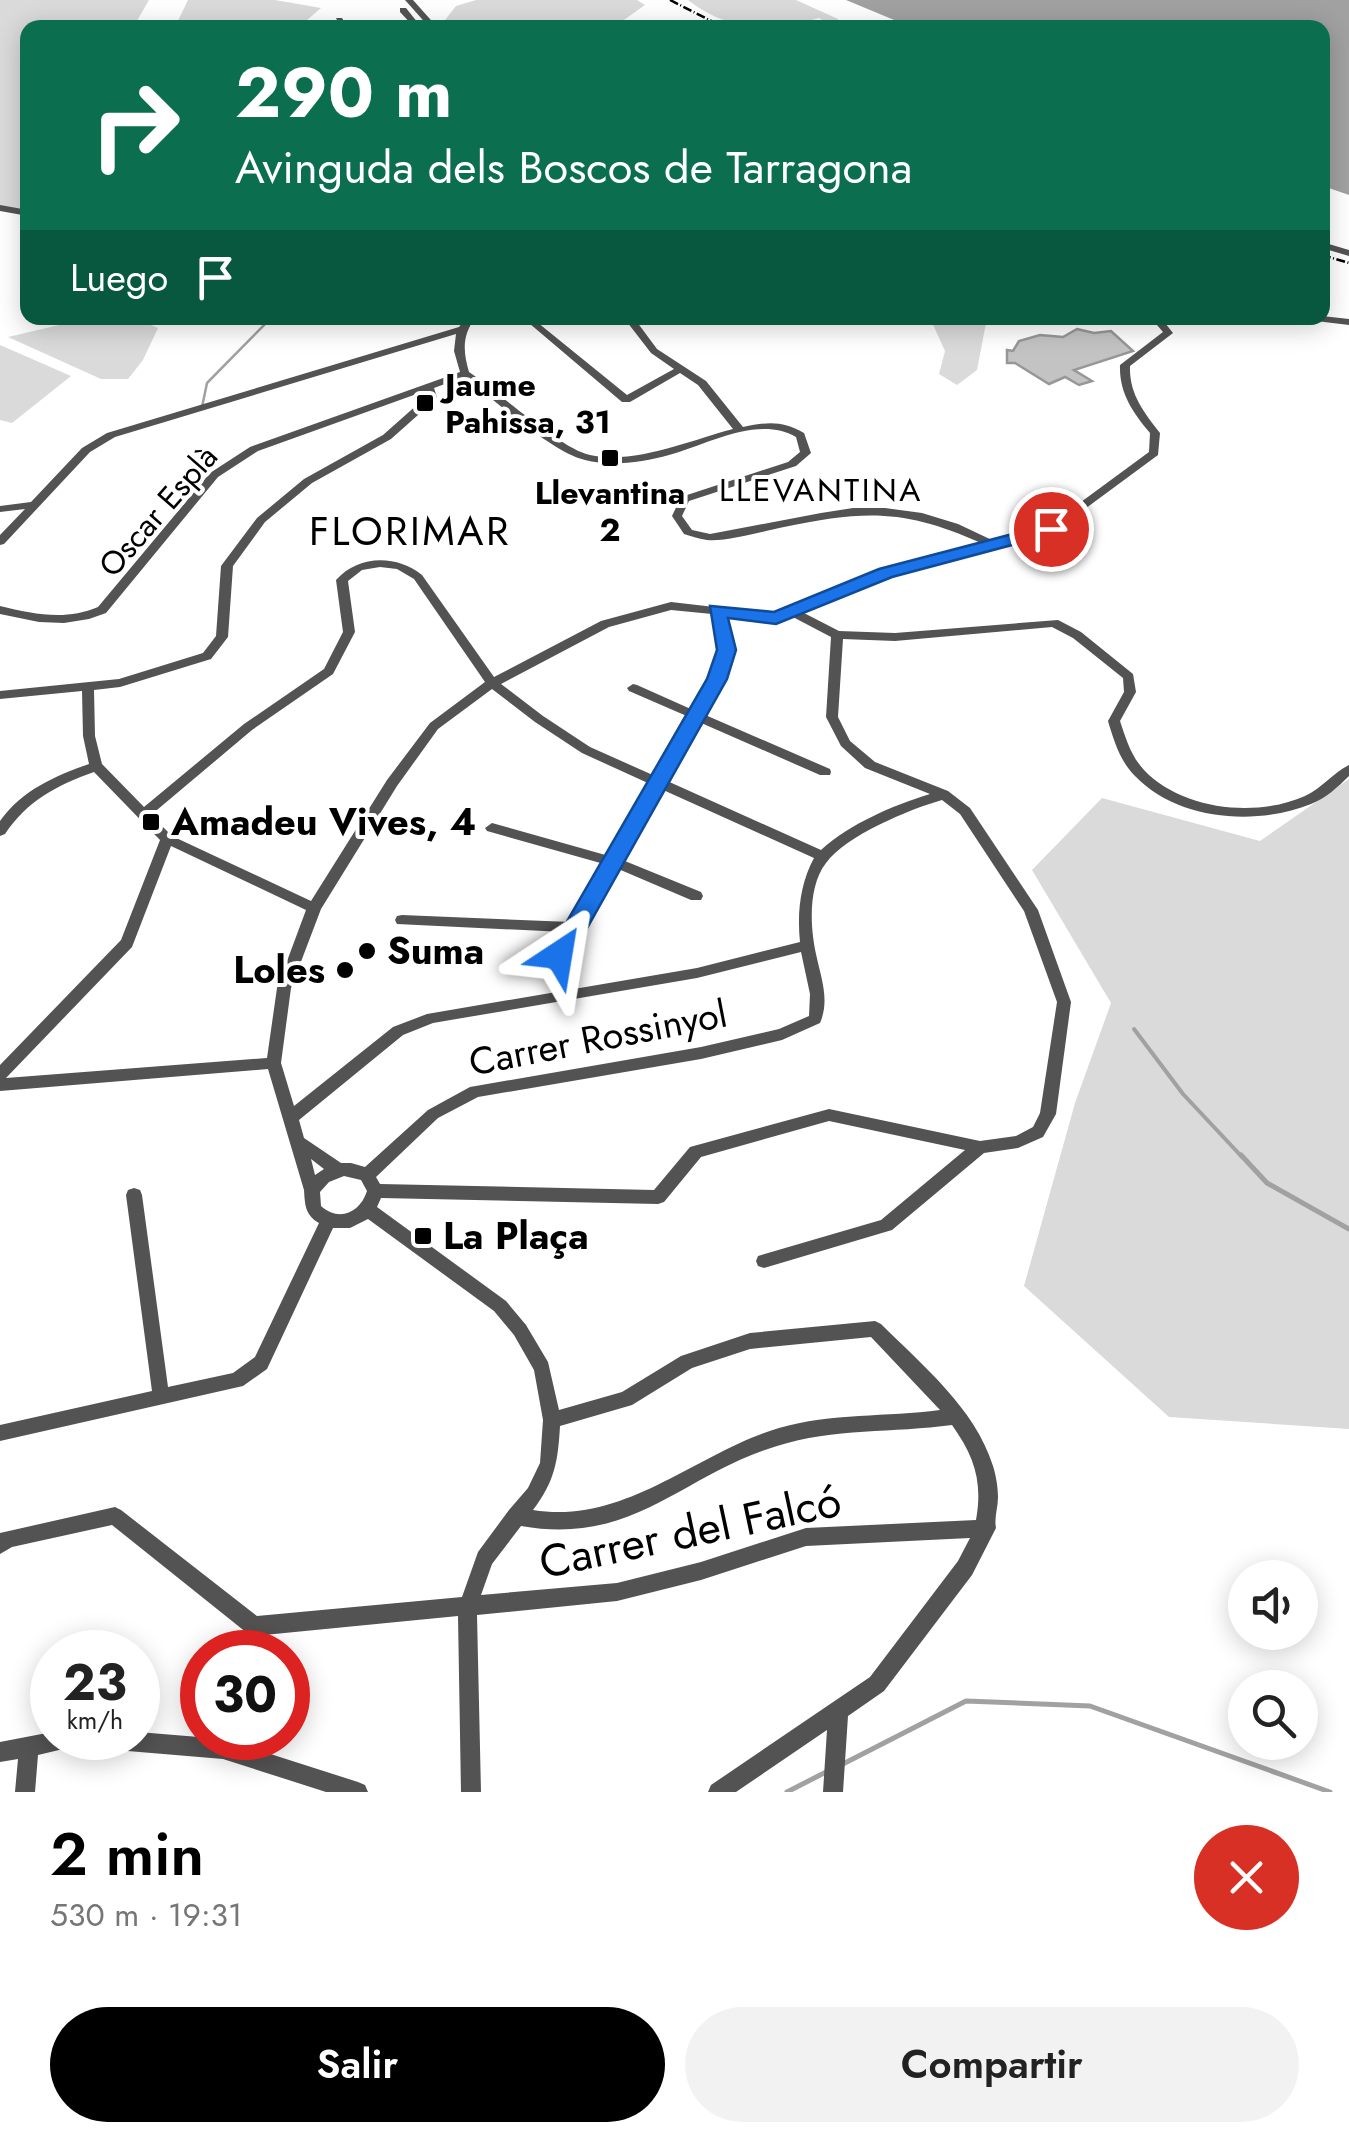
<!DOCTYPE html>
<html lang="es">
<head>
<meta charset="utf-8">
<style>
	:root { --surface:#fff; --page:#f2f2f2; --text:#222; --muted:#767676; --accent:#000 }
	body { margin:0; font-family:Jost,sans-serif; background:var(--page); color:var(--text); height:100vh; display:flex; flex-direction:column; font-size:38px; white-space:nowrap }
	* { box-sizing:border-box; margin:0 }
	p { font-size:32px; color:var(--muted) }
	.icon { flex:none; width:55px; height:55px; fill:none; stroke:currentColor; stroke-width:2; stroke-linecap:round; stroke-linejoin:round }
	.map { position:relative; height:1792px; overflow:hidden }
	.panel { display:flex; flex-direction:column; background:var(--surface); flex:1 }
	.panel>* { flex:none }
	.guide { position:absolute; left:20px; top:20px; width:1310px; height:305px; border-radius:20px; box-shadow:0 5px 25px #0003; background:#0b6e4f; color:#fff; overflow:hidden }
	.fabs { position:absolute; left:1228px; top:1560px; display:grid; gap:20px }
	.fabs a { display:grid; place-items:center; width:90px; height:90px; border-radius:50%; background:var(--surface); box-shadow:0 5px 25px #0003; font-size:50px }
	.speed { position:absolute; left:30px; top:1630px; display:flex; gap:20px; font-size:50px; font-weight:700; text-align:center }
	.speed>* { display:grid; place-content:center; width:130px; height:130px; border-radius:50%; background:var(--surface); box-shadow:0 5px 25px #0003; line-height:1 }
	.speed small { font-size:25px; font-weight:400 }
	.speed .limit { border:15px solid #d22; background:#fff; color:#111 }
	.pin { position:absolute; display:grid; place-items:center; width:85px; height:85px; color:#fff; margin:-42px; border:5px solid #fff; border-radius:50%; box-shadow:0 2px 10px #0007 }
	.me { position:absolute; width:110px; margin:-55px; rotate:33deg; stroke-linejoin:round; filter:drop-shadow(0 0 8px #0008) }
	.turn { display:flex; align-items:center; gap:35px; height:210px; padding:0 50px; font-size:45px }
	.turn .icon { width:130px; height:130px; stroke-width:2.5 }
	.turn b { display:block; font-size:70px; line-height:85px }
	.then { display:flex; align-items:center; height:95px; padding:0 50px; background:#0003; gap:20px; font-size:38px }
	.round { display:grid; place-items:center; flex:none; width:105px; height:105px; border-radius:52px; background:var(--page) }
	.overview { display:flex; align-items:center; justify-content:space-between; height:170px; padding:0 50px }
	h1 { font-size:60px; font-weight:600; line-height:75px; color:var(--accent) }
	.button { display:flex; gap:20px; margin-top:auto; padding:20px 50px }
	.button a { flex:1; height:115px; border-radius:60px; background:var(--accent); color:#fff; font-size:40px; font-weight:600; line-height:115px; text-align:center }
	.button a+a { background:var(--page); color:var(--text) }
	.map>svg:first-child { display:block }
	.green { fill:#dadada }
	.water { fill:#a1a1a1 }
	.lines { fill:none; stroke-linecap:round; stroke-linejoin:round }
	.stream-far2 { stroke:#a1a1a1; stroke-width:2.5 }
	.stream-far1 { stroke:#a1a1a1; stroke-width:4 }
	.stream { stroke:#a1a1a1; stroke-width:5 }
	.building { fill:#c3c3c3; stroke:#979797; stroke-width:2.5 }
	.minor { fill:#535353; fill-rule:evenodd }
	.rail { stroke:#000; stroke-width:2.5; stroke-dasharray:9 2.5 1 2.5; stroke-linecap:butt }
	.route { fill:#1a73e8; stroke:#114b97; stroke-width:2.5 }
	.poi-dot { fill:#000; stroke:#fff; stroke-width:4 }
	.labels { text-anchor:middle; stroke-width:8; stroke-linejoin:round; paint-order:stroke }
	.far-poi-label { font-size:32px; font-weight:bold; fill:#000; stroke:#fff; text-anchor:start }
	.far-neighbourhood-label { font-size:32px; letter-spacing:2.5px; fill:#000; stroke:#fff }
	.far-street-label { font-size:32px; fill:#000; stroke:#fff }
	.poi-label { font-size:38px; font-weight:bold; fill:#000; stroke:#fff; text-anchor:start }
	.street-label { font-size:38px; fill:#000; stroke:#fff }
	.neighbourhood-label { font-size:40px; letter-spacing:2.5px; fill:#000; stroke:#fff }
	.near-street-label { font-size:45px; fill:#000; stroke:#fff }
</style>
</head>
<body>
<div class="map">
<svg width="1349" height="1792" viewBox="0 0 1349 1792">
	<rect width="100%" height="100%" fill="#fff"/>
	<g class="green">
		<path d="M0 0H149L134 26 28 28 27 213 0 208Z"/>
		<path d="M188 0H275L321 8 299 27H175Z"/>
		<path d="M476 0H637L645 5 614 27 454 28 445 20 456 6Z"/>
		<path d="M688 0H796L838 19 839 23 830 25 819 18C771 32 729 32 688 0Z"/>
		<path d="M136 318 158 328 143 360 128 379H101L8 337 85 319Z"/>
		<path d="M930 318H987L977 370 957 385 939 374 945 351Z"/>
		<path d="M0 345 71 376 12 423 0 420Z"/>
		<path d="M1349 779V1429L1169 1417 1024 1286 1075 1103 1111 1003 1032 870 1102 798 1260 841Z"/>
	</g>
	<path class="water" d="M846 0H1349V195L1323 186 1322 28 911 27Z"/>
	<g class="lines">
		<path class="stream-far2" d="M202 407 207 383 271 318"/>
		<path class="stream-far1" d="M1134 1029 1183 1094 1243 1158"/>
		<g class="stream">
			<path d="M1241 1155 1267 1183 1349 1229"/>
			<path d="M841 1765 966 1701 1090 1706 1330 1792"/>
			<path d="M787 1792 828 1771"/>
		</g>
	</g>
	<path class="building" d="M1077 329 1094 333 1111 331 1133 351 1074 370 1092 381 1079 385 1065 377 1049 384 1015 363H1007V350L1013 351 1019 341 1040 335 1063 337Z"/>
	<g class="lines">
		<g class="minor">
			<path d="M405 0H413L438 28H430Z"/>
			<path d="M400 8H406L422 28H415L400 12Z"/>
			<path d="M336 18H342L348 28H341Z"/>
			<path d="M275 24 280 28H272V24Z"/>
			<path d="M92 26H155L158 28H89Z"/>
			<path d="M0 205 28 210V216L0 211Z"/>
			<path d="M1322 242 1349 250V256L1322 248Z"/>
			<path d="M1322 316 1349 319V325L1316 321 1311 318Z"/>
			<path d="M466 318H475C462 336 463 351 469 372 497 391 561 449 590 455 634 465 691 440 733 429L698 385 680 373 630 402H622L523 318H532L627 395 674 369 651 353 624 318H634L657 349 706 381 743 427C767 422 782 420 804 433L811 453 796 466 689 501 682 516 692 530 710 534 821 513 853 508H885L922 513 958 524 994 541 1047 527 1149 452 1150 433C1133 413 1119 393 1120 365L1163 332 1151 318H1161L1173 333 1130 366C1129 394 1144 412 1160 433L1158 455 1055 531 889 575 802 612 839 631 895 633 1058 620 1081 632 1133 674 1136 692 1120 721C1126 739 1131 756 1144 770 1182 810 1256 818 1305 796 1322 788 1333 773 1349 765V776C1338 787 1326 798 1311 804 1257 826 1178 821 1135 776 1120 761 1114 741 1108 721L1124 692 1123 678 1073 638 1052 627 895 641 843 639 838 717 850 741 875 762 948 791 970 808 1038 910 1071 1002 1056 1114 1043 1137 1018 1148 984 1153 892 1230 764 1268 758 1266 756 1261 758 1256 881 1220 965 1150 829 1121 701 1157 664 1202 658 1204 381 1198 377 1207 506 1301 526 1325 548 1362 559 1410 622 1392 681 1356 750 1333 875 1321 881 1324C922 1365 975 1408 993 1466 996 1475 998 1488 998 1497 998 1508 994 1517 996 1528L972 1575 884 1691 848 1716 843 1792H823L827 1730 736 1792H708L711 1785 870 1677 958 1561 970 1538 806 1546 701 1580 617 1601 477 1615 481 1792H461L458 1616 254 1636 247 1633 112 1525 12 1547 0 1554V1533L115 1507 121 1510 257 1616 462 1597 478 1552 509 1510 528 1488 540 1463 543 1420 534 1370 514 1335 494 1311 368 1219 350 1228H333L267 1369 243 1386 0 1441V1425L152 1391 126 1195 128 1190 134 1188 140 1190 142 1195 168 1387 233 1373 255 1357 319 1223C305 1215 305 1205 304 1190L268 1069 0 1091V1065L121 940 160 840 94 772C57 785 27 801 5 834L0 836V821C22 790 55 776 89 764L83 736 82 691 0 699V691L119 679 203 653 216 636 221 566 257 518 304 479 383 435 427 396 425 391 258 451 218 477 106 613 89 619 64 623 39 622 0 614V606C34 614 65 621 98 607L210 473 250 447 460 372 454 351 456 334 115 437 90 452 4 544 0 545V535L25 509 0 512V506L31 502 82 448 107 433 459 327ZM464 377C494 399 551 452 585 460 610 467 644 462 669 455 707 445 758 415 796 437L800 452 788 462 681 497 672 516 684 534C691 536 700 539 707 540 727 542 764 531 784 527 866 510 906 509 983 544L881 571 775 614 671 602 601 621 494 677 422 575C396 554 358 555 336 580L343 632 324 669 244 724 144 807 102 764 95 736 94 690 120 687 211 659 228 637 233 566 265 522 312 483 391 439 436 399 437 397 434 388ZM380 567 397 569 414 579 485 682 430 723 387 780 311 901 172 836 151 815 252 730 333 674 355 632 348 581 362 570ZM671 610 712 614 720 650 711 679 693 710 637 685 633 684 627 688 629 691 689 717 655 776 590 747 543 716 501 684 609 627ZM724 616 776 622 791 616 831 637 826 717 841 746 865 768 930 794C892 806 851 823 821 850L665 780 699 722 820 775H830L831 772 830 769 703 714 723 679 732 650ZM492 689 535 722 582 753 650 784 609 856 492 823 485 828 487 831 604 864 571 922 402 915 397 916 395 920 397 924 565 932 552 955 554 959H564L579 932 583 931 584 924 616 868 691 900H701L703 896 701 892 620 859 661 789 814 858C800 884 797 913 800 942L697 968 427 1014 393 1027 294 1106 281 1063 291 988 321 909 397 786 438 729ZM942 800 960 814 1024 911 1057 1002 1040 1113 1033 1127 1016 1136 980 1141 829 1109 690 1147 654 1190 380 1184 376 1177 438 1118 478 1097 701 1059 782 1040 820 1023C830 1000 821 978 816 954 810 927 808 886 826 863 845 836 910 809 942 800ZM171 846 306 910 277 988 267 1058 6 1078 132 947ZM801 952 810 994 809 1016 779 1029 701 1047 470 1087 428 1110 365 1167 351 1163H341L304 1138 299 1120 403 1035 433 1023 697 978ZM311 1159 324 1169 315 1175ZM344 1176 361 1180 367 1191C360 1213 339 1222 321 1206L320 1192 329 1182ZM871 1337 940 1410C887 1417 831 1413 779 1428 695 1453 626 1525 533 1510 555 1481 558 1461 560 1426L632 1405 692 1368 750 1349ZM952 1425C974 1456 983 1481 976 1520L806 1528 701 1562 617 1583 481 1595 492 1564 521 1526C634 1546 681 1475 777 1446 833 1428 894 1433 952 1425Z"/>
			<path d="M52 1732V1738H138V1732L223 1739 358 1782 365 1785 368 1792H326L223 1759 92 1748 85 1745 82 1739 80 1745 38 1755 35 1792H15L18 1759 0 1762V1742Z"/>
		</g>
		<g class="rail">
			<path d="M670 0 725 28"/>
			<path d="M1322 255 1349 263"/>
		</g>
	</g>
	<path class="route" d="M1051 524 1057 525V533L892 577 776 624 728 618 736 650 727 679 568 962H551V949L707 679 717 650 710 606 774 612 879 569Z"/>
	<g class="poi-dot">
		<rect x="415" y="393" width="20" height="20" rx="5"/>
		<rect x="600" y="448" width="20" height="20" rx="5"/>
		<rect x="141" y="812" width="20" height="20" rx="5"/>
		<circle cx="367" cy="951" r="10"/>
		<circle cx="345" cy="970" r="10"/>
		<rect x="413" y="1226" width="20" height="20" rx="5"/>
	</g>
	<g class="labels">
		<g class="far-poi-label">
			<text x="445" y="396">Jaume<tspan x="445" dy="37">Pahissa, 31</tspan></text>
			<text x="610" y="504" text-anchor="middle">Llevantina<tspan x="610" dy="37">2</tspan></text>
		</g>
		<g class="far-neighbourhood-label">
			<text x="821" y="501">LLEVANTINA</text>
		</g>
		<g class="far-street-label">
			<text transform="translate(158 511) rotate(-49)" y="11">Oscar Esplà</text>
		</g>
		<g class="poi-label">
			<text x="171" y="835">Amadeu Vives, 4</text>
			<text x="387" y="964">Suma</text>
			<text x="325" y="983" text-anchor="end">Loles</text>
			<text x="443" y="1249">La Plaça</text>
		</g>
		<g class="street-label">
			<text transform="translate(598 1038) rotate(-11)" y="13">Carrer Rossinyol</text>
		</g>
		<g class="neighbourhood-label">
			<text x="410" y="545">FLORIMAR</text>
		</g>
		<g class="near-street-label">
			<text transform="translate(690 1531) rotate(-12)" y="16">Carrer del Falcó</text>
		</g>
	</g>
</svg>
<div class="fabs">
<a><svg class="icon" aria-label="sound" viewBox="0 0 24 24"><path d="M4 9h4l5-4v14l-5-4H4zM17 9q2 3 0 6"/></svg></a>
<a><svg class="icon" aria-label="search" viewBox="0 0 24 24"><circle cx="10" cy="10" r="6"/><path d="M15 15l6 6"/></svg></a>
</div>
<div class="speed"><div>23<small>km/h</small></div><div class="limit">30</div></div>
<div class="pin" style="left:1051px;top:529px;background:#d93025"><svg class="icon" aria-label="arrive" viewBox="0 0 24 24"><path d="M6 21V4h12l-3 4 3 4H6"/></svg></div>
<svg class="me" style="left:559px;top:955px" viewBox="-20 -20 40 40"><path d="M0-17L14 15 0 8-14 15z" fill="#1a73e8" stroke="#fff" stroke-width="4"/></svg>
<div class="guide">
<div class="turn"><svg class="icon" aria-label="right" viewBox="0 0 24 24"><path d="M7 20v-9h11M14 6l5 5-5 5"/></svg><div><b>290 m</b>Avinguda dels Boscos de Tarragona</div></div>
<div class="then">Luego<svg class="icon" aria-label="arrive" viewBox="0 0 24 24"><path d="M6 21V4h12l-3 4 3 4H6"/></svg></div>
</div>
</div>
<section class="panel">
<div class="overview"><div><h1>2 min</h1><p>530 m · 19:31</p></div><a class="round" style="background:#d93025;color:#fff"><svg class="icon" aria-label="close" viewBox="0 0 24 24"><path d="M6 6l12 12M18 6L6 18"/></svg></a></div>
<div class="button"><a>Salir</a><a>Compartir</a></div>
</section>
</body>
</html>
